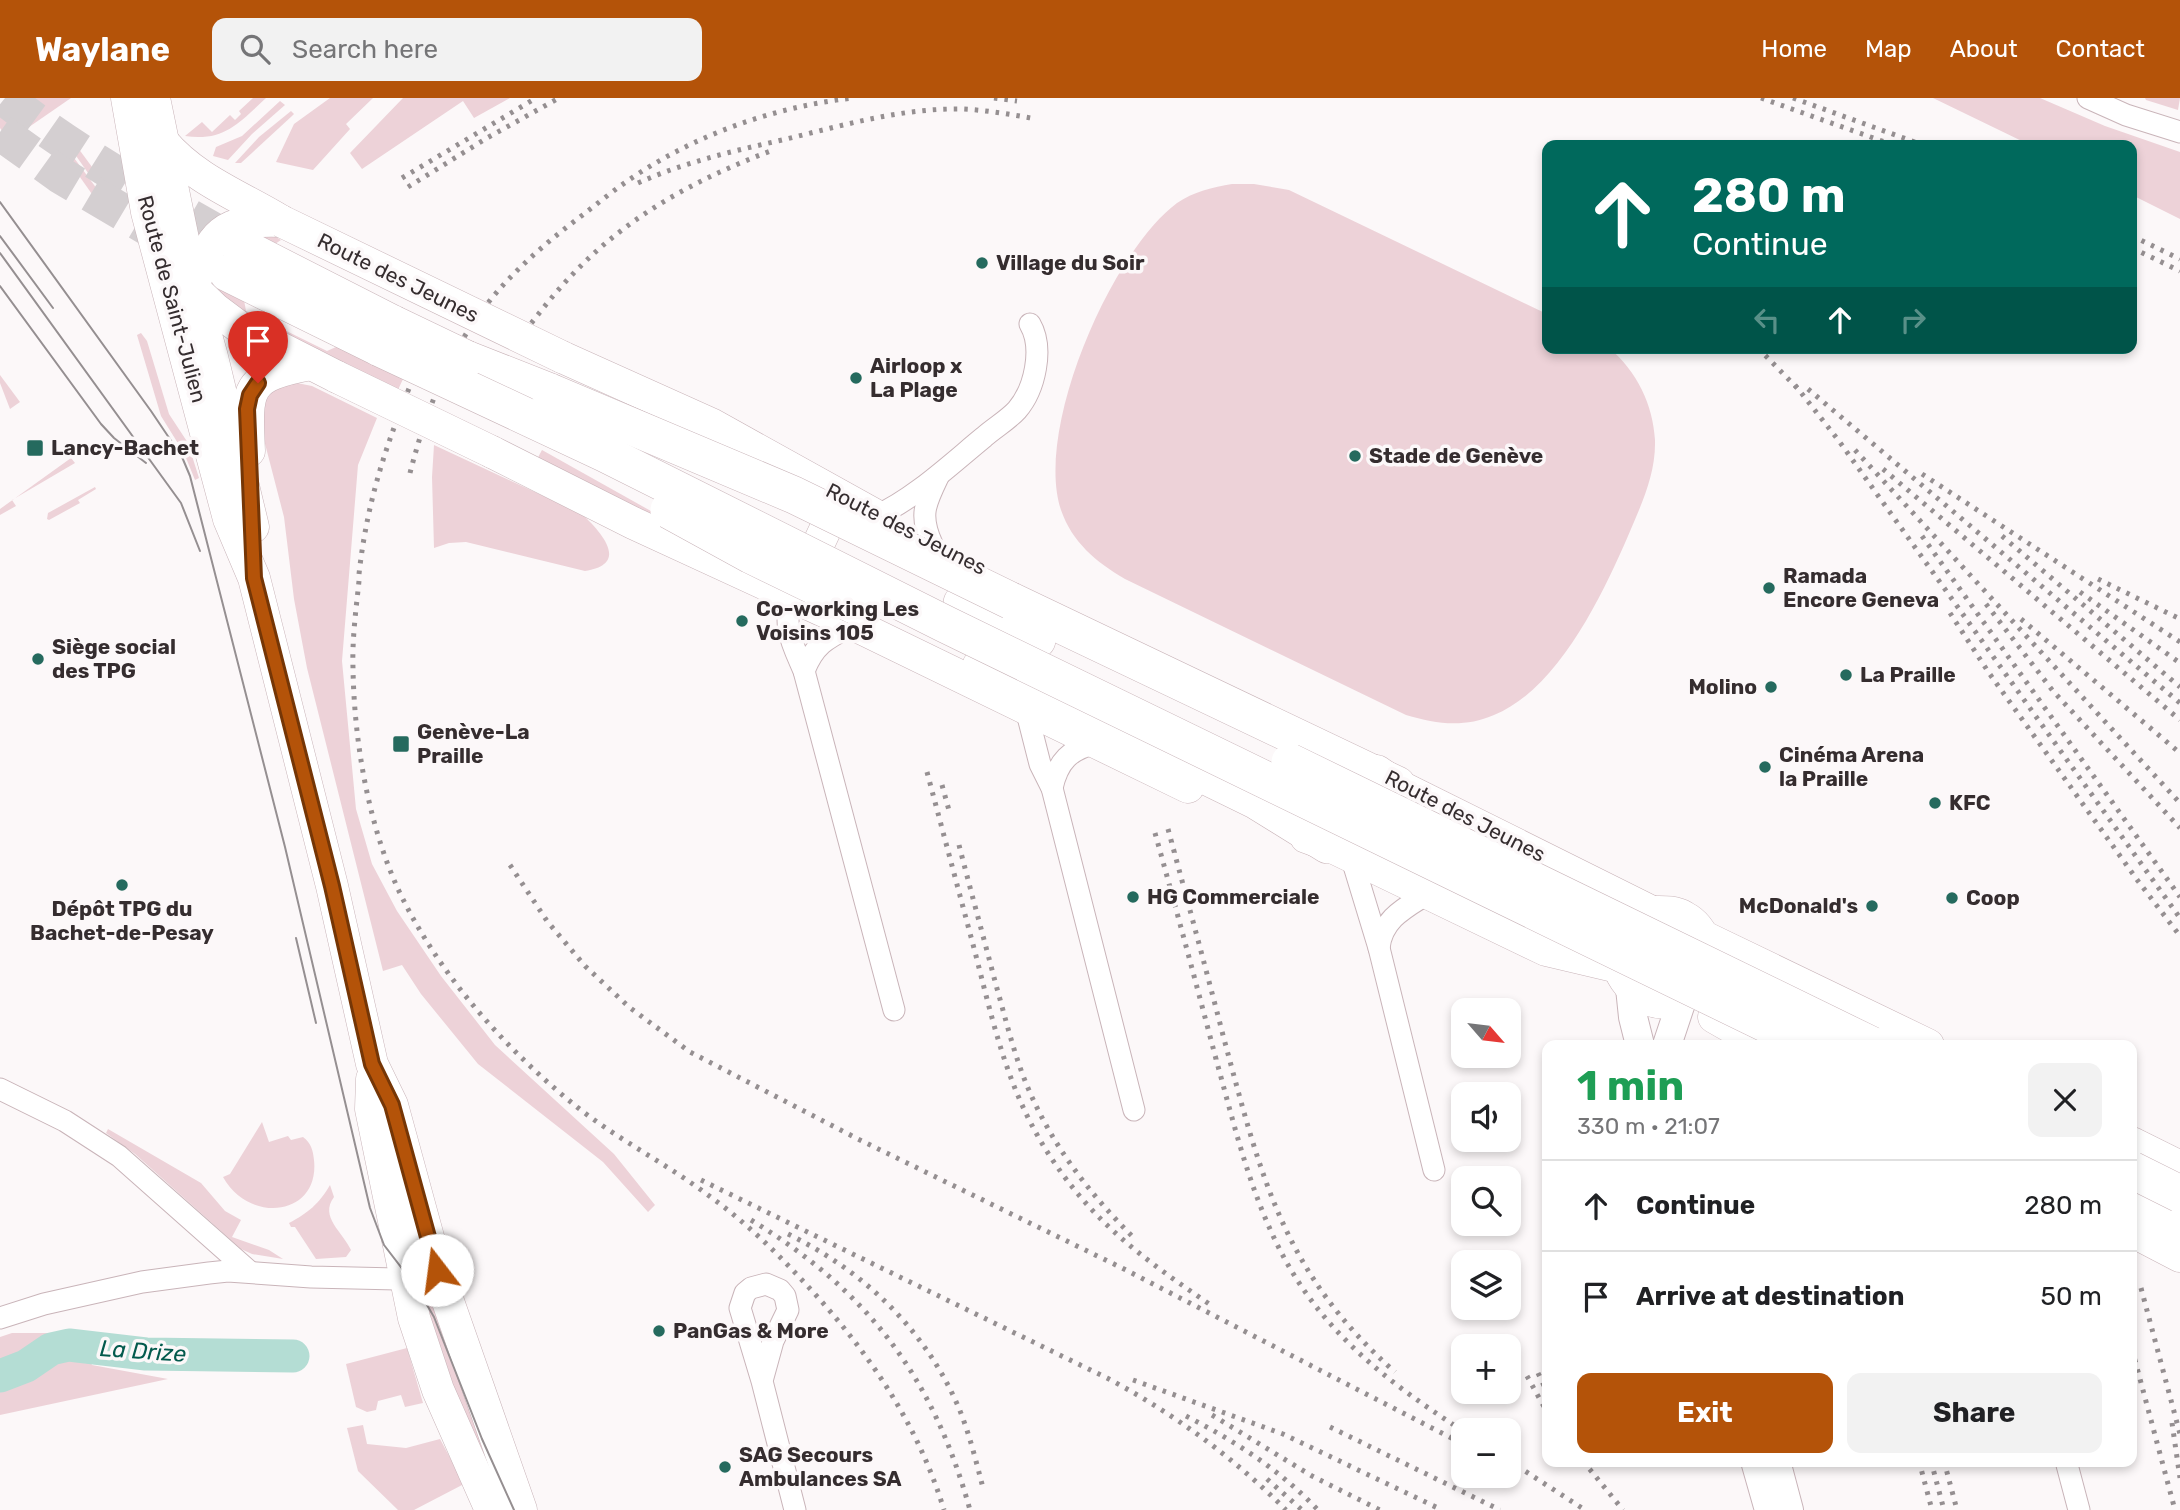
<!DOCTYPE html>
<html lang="en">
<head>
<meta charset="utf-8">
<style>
	:root { --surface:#fff; --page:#f2f2f2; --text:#202124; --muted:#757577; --line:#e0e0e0; --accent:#b45309 }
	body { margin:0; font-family:Rubik,sans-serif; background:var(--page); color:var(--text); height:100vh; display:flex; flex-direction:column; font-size:26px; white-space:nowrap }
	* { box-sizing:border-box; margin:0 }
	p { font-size:23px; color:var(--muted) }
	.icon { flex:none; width:38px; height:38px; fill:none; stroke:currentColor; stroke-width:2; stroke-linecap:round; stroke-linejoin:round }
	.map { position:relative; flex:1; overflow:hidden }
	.side { position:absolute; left:1542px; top:942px; width:595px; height:427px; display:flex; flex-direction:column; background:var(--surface); border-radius:14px; box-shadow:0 4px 10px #0003 }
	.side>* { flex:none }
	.hud { position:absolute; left:1542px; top:42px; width:595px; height:214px; border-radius:14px; box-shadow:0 4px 10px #0003; background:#00695c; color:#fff; overflow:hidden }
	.needle { width:46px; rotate:118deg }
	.fabs { position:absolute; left:1451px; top:900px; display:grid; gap:14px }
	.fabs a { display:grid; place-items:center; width:70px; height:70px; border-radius:14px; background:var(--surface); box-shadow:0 4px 10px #0003; font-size:35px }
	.pin { position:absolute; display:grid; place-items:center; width:60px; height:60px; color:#fff; margin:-72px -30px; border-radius:50% 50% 50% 0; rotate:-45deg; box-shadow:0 0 7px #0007 }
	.pin .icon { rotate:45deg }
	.me { position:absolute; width:77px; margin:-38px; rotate:345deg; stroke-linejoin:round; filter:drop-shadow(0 0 5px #0008) }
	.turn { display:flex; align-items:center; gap:24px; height:147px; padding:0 35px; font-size:32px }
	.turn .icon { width:91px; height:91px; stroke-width:2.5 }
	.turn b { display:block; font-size:49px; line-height:60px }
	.lanes { display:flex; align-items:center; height:66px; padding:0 35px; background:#0003; justify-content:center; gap:35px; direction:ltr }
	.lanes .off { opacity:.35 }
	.round { display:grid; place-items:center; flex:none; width:74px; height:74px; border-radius:14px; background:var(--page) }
	.headline { display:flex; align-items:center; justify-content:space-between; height:119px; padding:0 35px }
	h1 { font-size:42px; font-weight:700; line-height:52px; color:#1e9e55 }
	.primary-button { display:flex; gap:14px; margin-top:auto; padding:14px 35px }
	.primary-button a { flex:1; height:80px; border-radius:14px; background:var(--accent); color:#fff; font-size:28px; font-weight:700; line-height:80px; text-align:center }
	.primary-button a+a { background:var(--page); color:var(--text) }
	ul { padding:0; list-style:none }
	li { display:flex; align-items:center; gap:21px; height:91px; padding:0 35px; border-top:2px solid var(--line) }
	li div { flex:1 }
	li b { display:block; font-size:26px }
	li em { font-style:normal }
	header { display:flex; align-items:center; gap:42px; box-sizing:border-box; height:98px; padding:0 35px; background:var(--accent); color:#fff }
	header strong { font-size:33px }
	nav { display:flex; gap:38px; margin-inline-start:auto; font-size:24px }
	.search { width:490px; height:63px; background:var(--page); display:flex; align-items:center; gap:18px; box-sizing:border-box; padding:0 24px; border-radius:14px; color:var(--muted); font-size:26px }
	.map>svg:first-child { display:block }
	.green { fill:#edd2d8 }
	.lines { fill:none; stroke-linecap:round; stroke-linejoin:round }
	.river { stroke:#b4ddd4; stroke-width:33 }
	.motorway-tunnel { stroke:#d4cfd1; stroke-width:37; stroke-dasharray:37 18; stroke-linecap:butt }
	.minor-casing { stroke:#c9b4b9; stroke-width:23 }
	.secondary-casing { stroke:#c9b4b9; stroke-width:30 }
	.primary-casing { stroke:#c9b4b9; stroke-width:33 }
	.motorway-casing { stroke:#c9b4b9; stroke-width:38 }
	.minor { stroke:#fff; stroke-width:21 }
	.secondary { stroke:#fff; stroke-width:28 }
	.primary { stroke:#fff; stroke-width:32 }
	.motorway { stroke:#fff; stroke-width:37 }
	.tram { stroke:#958f91; stroke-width:2 }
	.rail { stroke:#958f91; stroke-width:5; stroke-dasharray:3.5 7; stroke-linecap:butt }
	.primary-bridge-casing { stroke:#c9b4b9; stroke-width:33; stroke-linecap:butt }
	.motorway-bridge-casing { stroke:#c9b4b9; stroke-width:38; stroke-linecap:butt }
	.primary-bridge { stroke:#fff; stroke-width:32 }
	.motorway-bridge { stroke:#fff; stroke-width:37 }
	.route-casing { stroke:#753606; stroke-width:18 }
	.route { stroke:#b45309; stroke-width:12 }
	.poi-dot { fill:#256a5e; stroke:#fcf8f9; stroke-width:2.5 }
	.labels { text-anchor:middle; stroke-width:7; stroke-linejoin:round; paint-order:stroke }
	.poi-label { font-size:21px; font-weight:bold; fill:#352d2f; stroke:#fcf8f9; text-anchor:start }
	.street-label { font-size:21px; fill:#352d2f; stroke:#fcf8f9 }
	.water-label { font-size:23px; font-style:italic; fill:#035a4d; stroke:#fcf8f9 }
</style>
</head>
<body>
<header>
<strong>Waylane</strong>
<div class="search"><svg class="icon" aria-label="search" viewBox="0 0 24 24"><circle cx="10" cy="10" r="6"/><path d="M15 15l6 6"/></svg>Search here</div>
<nav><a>Home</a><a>Map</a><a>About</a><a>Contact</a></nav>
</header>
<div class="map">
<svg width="2180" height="1412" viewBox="0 0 2180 1412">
	<rect width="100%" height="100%" fill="#fcf8f9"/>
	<g class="green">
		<path d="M7 0H71L29 29Z"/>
		<path d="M253 0H266C240 24 224 44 185 38L202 24 212 34 230 17 235 22 241 16 239 13Z"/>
		<path d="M330 0H373L346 26 350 31 313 72 276 64 294 26Z"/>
		<path d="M403 0H510L474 20 463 3 362 71 350 55Z"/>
		<path d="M1933 0H2040L2105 28 2180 54V121L2132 97V47H2030Z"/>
		<path d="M2145 0H2180L2178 12 2146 2Z"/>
		<path d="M280 3 285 7 252 36 228 62 213 58 216 49 242 38Z"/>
		<path d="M0 12 17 36 9 43 0 30Z"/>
		<path d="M291 13 294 16 292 18 241 65H235L259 39Z"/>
		<path d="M70 39 92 69 95 85 65 42Z"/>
		<path d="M63 45 97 91 99 106 58 48Z"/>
		<path d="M1232 86H1254L1289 92 1547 216V250H1609C1637 273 1653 307 1655 342 1656 377 1641 407 1628 438 1602 498 1558 591 1494 617 1464 630 1436 626 1406 617L1125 481C1096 464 1072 444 1061 412 1034 332 1111 154 1177 105 1193 94 1213 89 1232 86Z"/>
		<path d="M238 135 273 137 281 142 275 146 244 202 246 213 327 253 336 249H343L403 281 397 294 249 223 219 196 214 171Z"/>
		<path d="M141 235 147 243 169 316 188 345 199 380 195 382 184 355 161 318 137 237Z"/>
		<path d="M0 277 20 304 10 311 0 285Z"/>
		<path d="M292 284 312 288 377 320 358 367 342 563 356 711 372 766 397 813 441 878 495 947 614 1056 655 1107 648 1114 603 1064 478 966 421 896 402 867 383 873 307 570 294 501 284 419 263 338 262 308 272 292Z"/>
		<path d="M434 347 582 416C602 435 630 466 585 473L466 444 449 445 434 450 432 379Z"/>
		<path d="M542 352 708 445 536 363Z"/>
		<path d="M71 360 75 365 12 402 16 408 0 417V411Z"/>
		<path d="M95 389 96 391 78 402 80 405 49 422 47 421 48 415Z"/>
		<path d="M262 1024 269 1044 288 1038 291 1042 303 1039C311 1045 313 1052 314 1062 320 1118 250 1127 223 1079L230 1076Z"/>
		<path d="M108 1031 201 1085 225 1113 241 1122 232 1139 269 1152 283 1161 252 1156 241 1151 135 1056 106 1035Z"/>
		<path d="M330 1087 334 1099C319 1119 343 1134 351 1152L346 1159 316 1161 295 1129H291L289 1125C308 1115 319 1106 330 1087Z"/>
		<path d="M425 1200H428L437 1217 486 1339 500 1412 439 1262Z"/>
		<path d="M12 1235H78L92 1267 168 1281 0 1317V1239Z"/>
		<path d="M407 1250 423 1305 405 1309 401 1297 378 1303 376 1312 367 1314 356 1309 346 1266Z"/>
		<path d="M363 1327 367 1346 406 1350 440 1341 464 1386 414 1412H398L358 1373 347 1330Z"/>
	</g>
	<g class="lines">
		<path class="river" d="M0 1278 26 1268 51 1251 69 1247 146 1256 293 1258"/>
		<g class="motorway-tunnel">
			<path d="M5 0C78 58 160 102 240 148"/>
			<path d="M0 34 60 77 176 146"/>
		</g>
		<defs>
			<g id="minor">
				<path d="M2088 0 2126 17 2180 34"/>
				<path d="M876 418C914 401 951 366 984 339 994 330 1008 322 1017 312 1035 291 1044 250 1030 226"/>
				<path d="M932 446C919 417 925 406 938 379"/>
				<path d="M793 500C781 527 793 547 804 573L894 912"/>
				<path d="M804 573C815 545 828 540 853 527"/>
				<path d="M1026 611 1040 666 1052 690 1134 1012"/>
				<path d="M1052 690C1058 663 1070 651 1097 645"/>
				<path d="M1351 758 1379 850 1434 1072"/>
				<path d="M1379 850C1382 821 1405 810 1427 796"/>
				<path d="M0 991 65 1023 119 1058 250 1174"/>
				<path d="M0 1220 44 1206 142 1184 209 1175 228 1173 311 1179 397 1181 416 1178"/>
				<path d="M762 1283 773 1243 788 1212 785 1198 780 1192 766 1186 751 1190 745 1195 740 1210 762 1283 795 1412"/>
				<path d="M2066 1363 2079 1412"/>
			</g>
			<g id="secondary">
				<path d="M1630 890 1633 919 1640 947"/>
				<path d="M1667 947 1682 902"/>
				<path d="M1755 1363 1769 1412"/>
				<path d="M1776 1363 1789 1412"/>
			</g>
			<g id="primary">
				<path d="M127 0 147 114 229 421 254 480 332 788 372 966 392 1007 437 1172 521 1412"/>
				<path d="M154 0 193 190 212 259 253 429"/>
				<path d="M163 44C195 82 240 98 281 123"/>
				<path d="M191 188 215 211 239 229 337 279"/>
				<path d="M193 189C212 135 221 121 281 123"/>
				<path d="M562 259 711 326 873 416"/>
				<path d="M249 353C246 290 245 278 311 266"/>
				<path d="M492 354 633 425 865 532 1188 689"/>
				<path d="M802 481 840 400"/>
				<path d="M1377 673 1397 687 1652 814"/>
				<path d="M1306 739 1328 747 1546 852 1618 869"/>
				<path d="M1652 814C1663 814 1674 813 1684 819 1705 830 1713 858 1702 879 1660 954 1565 845 1652 814Z"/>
				<path d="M1702 838 1928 947"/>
				<path d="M1714 919 1763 947"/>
				<path d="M372 981 371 1011 414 1220 438 1292 491 1412"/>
				<path d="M2132 1045 2180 1069"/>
				<path d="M2132 1133 2180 1158"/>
			</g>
			<g id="motorway">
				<path d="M240 148 393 226"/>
				<path d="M228 175 380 250"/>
				<path d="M466 261 550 294"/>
				<path d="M1011 503 1397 687"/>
				<path d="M962 505 1037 542"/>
				<path d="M981 568 1257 703 1328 747"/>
				<path d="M2132 1102 2180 1125"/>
			</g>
		</defs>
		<use href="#minor" class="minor-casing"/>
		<use href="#secondary" class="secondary-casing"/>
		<use href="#primary" class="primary-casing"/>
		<use href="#motorway" class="motorway-casing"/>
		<use href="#minor" class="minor"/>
		<use href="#secondary" class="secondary"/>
		<use href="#primary" class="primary"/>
		<use href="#motorway" class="motorway"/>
		<g class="tram">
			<path d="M0 104 151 313 182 359 190 378 285 749 370 1110 384 1147 417 1190 434 1219 482 1341 514 1412"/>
			<path d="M0 138 53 210"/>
			<path d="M0 155 181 405 200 453"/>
			<path d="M0 188 101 326 114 340 146 365"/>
			<path d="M296 840 316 925"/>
		</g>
		<g class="rail">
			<path d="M994 0 1017 3"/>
			<path d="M1761 0 1893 47"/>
			<path d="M1793 0 1923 47"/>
			<path d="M402 80 536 0"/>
			<path d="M638 85C685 64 733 53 782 42 841 28 900 10 962 11 985 12 1008 16 1031 20"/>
			<path d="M408 89 487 40 559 0"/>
			<path d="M2132 138 2180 161"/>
			<path d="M2132 150 2180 173"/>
			<path d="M512 250C531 226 549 201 570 179 627 118 696 81 773 52"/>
			<path d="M1758 250 1800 293"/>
			<path d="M1795 287 1839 343 2180 820"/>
			<path d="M1808 291 2180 605"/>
			<path d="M1855 352 2180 705"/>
			<path d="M1883 371 2180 622"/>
			<path d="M410 375C422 328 438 283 463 241 493 190 537 151 584 116 603 101 623 85 644 72 706 33 780 8 853 0"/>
			<path d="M1922 376 2180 544"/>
			<path d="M1922 438 2180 799"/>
			<path d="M2002 438 2180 589"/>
			<path d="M359 476C368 395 390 336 421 261"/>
			<path d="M2098 481 2180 521"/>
			<path d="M359 483C356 512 352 541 353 570 354 642 368 725 398 791 438 876 505 951 577 1009 620 1043 669 1067 712 1100 745 1124 774 1152 802 1182 865 1249 917 1323 944 1412"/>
			<path d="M2080 494 2180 565"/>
			<path d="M1986 506 2053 593 2180 730"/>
			<path d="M1950 515 1989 575 2138 783 2180 838"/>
			<path d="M2021 521 2180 655"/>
			<path d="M927 674C943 734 959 794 975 854 999 948 1014 1019 1078 1096 1116 1142 1163 1174 1212 1208"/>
			<path d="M942 687 950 716"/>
			<path d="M1168 731C1187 801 1206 871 1224 941 1261 1078 1283 1175 1395 1274"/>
			<path d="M1155 735C1176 810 1196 885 1216 961 1239 1044 1258 1131 1311 1202 1352 1257 1406 1296 1463 1333"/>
			<path d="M959 747C971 794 984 841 996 887 1006 922 1014 957 1028 990 1052 1047 1089 1095 1132 1138"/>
			<path d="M510 767 547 823 585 868 629 909 690 954 858 1041 1122 1170 1463 1346"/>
			<path d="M701 1082 1107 1280C1173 1315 1233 1359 1286 1412"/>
			<path d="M751 1122C869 1194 933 1279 970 1412"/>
			<path d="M788 1136C863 1173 924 1230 958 1308 969 1334 976 1363 983 1390"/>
			<path d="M2141 1190 2180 1336"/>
			<path d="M2132 1251 2175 1412"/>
			<path d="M1538 1275 1547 1294"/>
			<path d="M1527 1278 1547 1314"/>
			<path d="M1133 1282 1283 1336 1442 1412"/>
			<path d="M1212 1317 1312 1378 1380 1412"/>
			<path d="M1186 1318C1235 1343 1280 1372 1318 1412"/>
			<path d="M2172 1325 2180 1380"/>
			<path d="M1330 1329 1500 1412"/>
			<path d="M1508 1362 1585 1412"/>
			<path d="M1583 1363 1623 1412"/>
			<path d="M1919 1363 1932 1412"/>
			<path d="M1931 1363 1944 1412"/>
			<path d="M1944 1363 1957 1412"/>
			<path d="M1267 1381 1302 1412"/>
		</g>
		<defs>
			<g id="primary-bridge">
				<path d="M281 123 562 259"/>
				<path d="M337 279 492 354"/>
			</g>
			<g id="motorway-bridge">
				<path d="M393 226 466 261"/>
				<path d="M380 250 604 355 945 526 1810 947"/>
				<path d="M550 294 794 397 1011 503"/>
				<path d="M669 412 751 457 860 510"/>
				<path d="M1290 664 1871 947"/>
				<path d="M2132 1072 2180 1096"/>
			</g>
		</defs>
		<use href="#primary-bridge" class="primary-bridge-casing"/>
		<use href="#motorway-bridge" class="motorway-bridge-casing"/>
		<use href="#primary-bridge" class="primary-bridge"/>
		<use href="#motorway-bridge" class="motorway-bridge"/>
	</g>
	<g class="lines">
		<defs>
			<path id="route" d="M258 285 250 297 247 311 254 480 332 788 372 966 392 1007 437 1172"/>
		</defs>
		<use href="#route" class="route-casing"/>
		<use href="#route" class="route"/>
	</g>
	<g class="poi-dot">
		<circle cx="982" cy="165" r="7"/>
		<circle cx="856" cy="280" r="7"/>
		<rect x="26" y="341" width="18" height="18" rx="3.5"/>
		<circle cx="1355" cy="358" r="7"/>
		<circle cx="1769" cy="490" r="7"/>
		<circle cx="742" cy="523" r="7"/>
		<circle cx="38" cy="561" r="7"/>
		<circle cx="1846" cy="577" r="7"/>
		<circle cx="1771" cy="589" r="7"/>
		<rect x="392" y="637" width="18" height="18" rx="3.5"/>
		<circle cx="1765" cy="669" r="7"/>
		<circle cx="1935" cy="705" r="7"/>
		<circle cx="122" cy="787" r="7"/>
		<circle cx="1133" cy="799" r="7"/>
		<circle cx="1952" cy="800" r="7"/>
		<circle cx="1872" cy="808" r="7"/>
		<circle cx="659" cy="1233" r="7"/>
		<circle cx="725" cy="1369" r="7"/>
	</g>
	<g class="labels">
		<g class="poi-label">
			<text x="996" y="172">Village du Soir</text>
			<text x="870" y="275">Airloop x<tspan x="870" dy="24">La Plage</tspan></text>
			<text x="51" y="357">Lancy-Bachet</text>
			<text x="1369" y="365">Stade de Genève</text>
			<text x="1783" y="485">Ramada<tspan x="1783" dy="24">Encore Geneva</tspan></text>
			<text x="756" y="518">Co-working Les<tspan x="756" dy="24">Voisins 105</tspan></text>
			<text x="52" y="556">Siège social<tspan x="52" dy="24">des TPG</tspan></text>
			<text x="1860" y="584">La Praille</text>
			<text x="1757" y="596" text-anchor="end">Molino</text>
			<text x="417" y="641">Genève-La<tspan x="417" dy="24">Praille</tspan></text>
			<text x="1779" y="664">Cinéma Arena<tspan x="1779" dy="24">la Praille</tspan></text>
			<text x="1949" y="712">KFC</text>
			<text x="1147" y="806">HG Commerciale</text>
			<text x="1966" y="807">Coop</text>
			<text x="1858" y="815" text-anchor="end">McDonald's</text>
			<text x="122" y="818" text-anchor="middle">Dépôt TPG du<tspan x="122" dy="24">Bachet-de-Pesay</tspan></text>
			<text x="673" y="1240">PanGas &amp; More</text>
			<text x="739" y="1364">SAG Secours<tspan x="739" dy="24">Ambulances SA</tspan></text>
		</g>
		<g class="street-label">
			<text transform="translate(398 180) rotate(26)" y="7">Route des Jeunes</text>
			<text transform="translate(172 201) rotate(75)" y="7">Route de Saint-Julien</text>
			<text transform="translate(906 431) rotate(27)" y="7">Route des Jeunes</text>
			<text transform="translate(1465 718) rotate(27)" y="7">Route des Jeunes</text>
		</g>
		<g class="water-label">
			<text transform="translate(143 1253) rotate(4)" y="8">La Drize</text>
		</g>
	</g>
</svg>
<div class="fabs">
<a><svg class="needle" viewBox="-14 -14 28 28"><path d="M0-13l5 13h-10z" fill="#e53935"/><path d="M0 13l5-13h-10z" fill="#757577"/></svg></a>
<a><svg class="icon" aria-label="sound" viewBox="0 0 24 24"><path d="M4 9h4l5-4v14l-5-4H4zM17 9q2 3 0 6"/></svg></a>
<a><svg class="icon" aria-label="search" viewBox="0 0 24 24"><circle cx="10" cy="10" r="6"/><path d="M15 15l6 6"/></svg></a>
<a><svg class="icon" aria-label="layers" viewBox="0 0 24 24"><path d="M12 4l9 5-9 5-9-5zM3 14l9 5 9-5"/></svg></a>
<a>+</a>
<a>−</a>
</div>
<div class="pin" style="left:258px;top:285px;background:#d93025"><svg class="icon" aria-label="arrive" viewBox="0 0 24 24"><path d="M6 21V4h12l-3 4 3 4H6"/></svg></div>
<svg class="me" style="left:437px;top:1172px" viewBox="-20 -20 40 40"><circle r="19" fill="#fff"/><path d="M0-13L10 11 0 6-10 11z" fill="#b45309"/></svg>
<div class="hud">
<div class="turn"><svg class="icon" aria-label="ahead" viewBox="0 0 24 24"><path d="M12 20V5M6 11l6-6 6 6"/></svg><div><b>280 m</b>Continue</div></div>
<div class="lanes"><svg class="icon off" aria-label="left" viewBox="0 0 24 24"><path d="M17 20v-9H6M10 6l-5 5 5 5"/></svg><svg class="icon" aria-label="ahead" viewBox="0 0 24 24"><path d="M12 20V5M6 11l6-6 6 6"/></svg><svg class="icon off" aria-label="right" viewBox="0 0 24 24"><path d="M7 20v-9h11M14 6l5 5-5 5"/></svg></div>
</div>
<section class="side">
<div class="headline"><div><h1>1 min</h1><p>330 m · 21:07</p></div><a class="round"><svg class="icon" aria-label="close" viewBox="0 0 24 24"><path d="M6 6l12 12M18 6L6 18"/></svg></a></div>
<ul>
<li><svg class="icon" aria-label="ahead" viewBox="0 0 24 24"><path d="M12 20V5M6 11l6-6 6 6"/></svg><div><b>Continue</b></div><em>280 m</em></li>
<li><svg class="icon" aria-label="arrive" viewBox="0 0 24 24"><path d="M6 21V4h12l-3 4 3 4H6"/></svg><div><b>Arrive at destination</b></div><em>50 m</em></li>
</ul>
<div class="primary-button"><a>Exit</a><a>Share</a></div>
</section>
</div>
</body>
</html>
